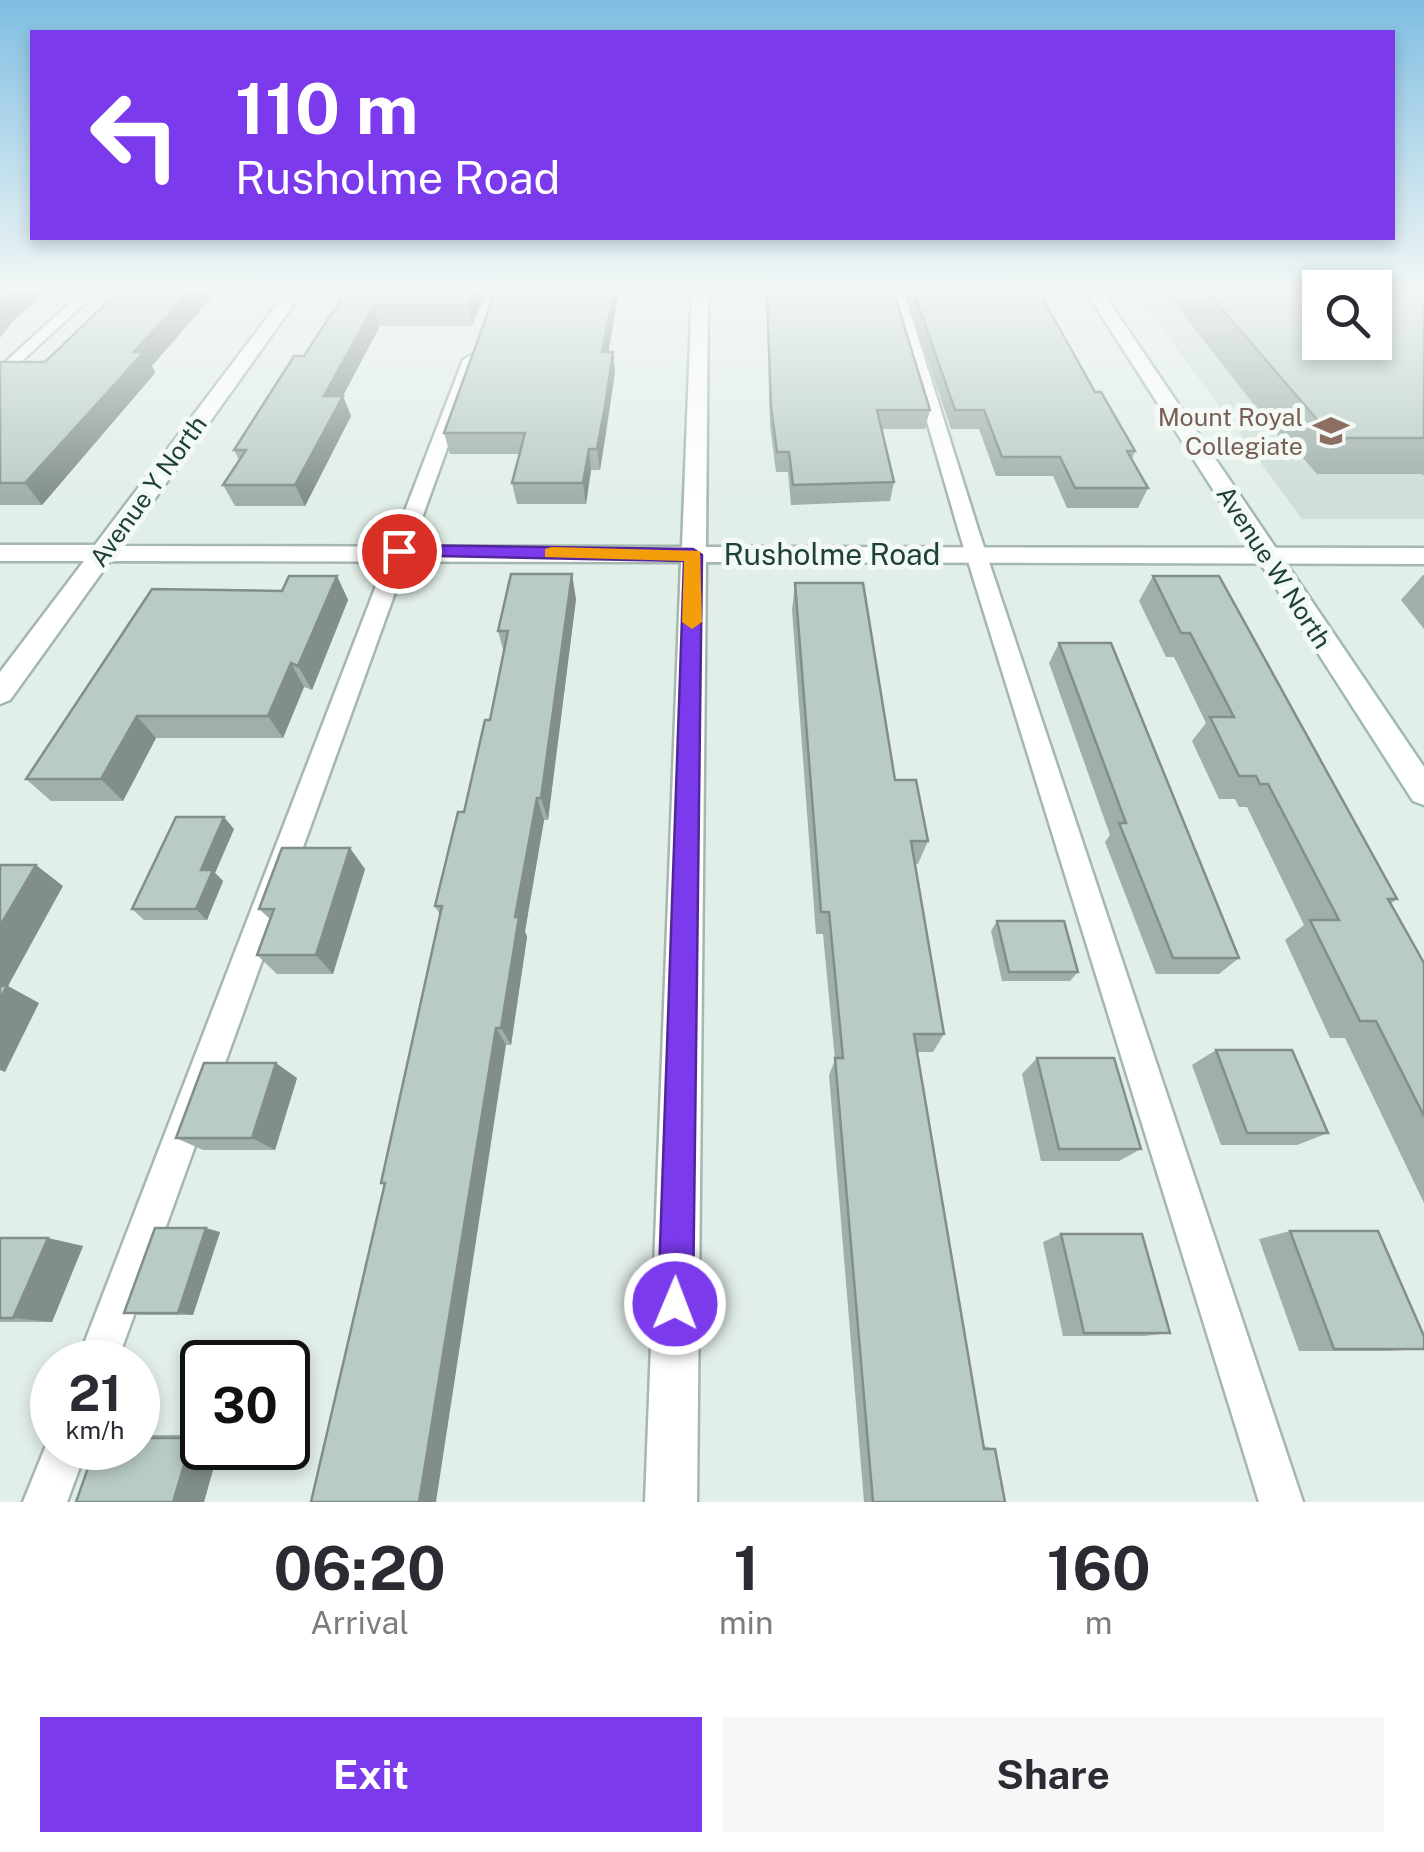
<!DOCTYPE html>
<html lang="en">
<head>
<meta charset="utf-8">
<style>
	:root { --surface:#fff; --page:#f7f7f7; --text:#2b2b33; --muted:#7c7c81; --accent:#7c3aed }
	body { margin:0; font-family:"Public Sans",sans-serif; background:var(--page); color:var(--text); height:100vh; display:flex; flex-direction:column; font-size:38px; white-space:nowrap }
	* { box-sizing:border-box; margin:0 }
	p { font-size:32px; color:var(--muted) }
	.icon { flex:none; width:55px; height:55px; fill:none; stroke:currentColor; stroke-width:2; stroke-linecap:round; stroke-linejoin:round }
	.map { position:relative; height:1502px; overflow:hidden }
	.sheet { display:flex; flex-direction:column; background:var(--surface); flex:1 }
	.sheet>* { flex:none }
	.guide { position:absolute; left:30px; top:30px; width:1365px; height:210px; border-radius:0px; box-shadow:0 5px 15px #0003; background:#7c3aed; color:#fff; overflow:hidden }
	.tools { position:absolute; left:1302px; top:270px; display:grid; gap:20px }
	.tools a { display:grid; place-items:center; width:90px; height:90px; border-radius:0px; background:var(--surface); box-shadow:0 5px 15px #0003; font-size:50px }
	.speed { position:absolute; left:30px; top:1340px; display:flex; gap:20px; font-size:50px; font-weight:700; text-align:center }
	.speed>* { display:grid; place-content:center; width:130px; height:130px; border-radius:50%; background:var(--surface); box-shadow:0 5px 15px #0003; line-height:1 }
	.speed small { font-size:25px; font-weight:400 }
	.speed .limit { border:5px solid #111; border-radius:15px; background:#fff; color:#111 }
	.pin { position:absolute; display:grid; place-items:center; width:85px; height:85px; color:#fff; margin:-42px; border:5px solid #fff; border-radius:50%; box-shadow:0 2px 10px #0007 }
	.me { position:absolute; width:110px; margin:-55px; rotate:1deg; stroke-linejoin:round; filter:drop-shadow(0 0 8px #0008) }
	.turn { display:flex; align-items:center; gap:35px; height:210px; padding:0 40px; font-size:45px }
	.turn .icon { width:130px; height:130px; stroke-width:2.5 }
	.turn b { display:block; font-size:70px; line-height:85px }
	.eta { display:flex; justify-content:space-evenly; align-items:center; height:170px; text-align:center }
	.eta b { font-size:60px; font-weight:700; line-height:70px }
	.action { display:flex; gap:20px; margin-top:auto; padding:20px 40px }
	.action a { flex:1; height:115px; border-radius:0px; background:var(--accent); color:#fff; font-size:40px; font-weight:700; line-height:115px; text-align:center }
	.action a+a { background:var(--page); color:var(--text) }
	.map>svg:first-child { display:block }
	.built { fill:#d0ded7 }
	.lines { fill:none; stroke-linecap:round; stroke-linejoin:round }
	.lane-casing { stroke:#a4b7b0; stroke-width:5 }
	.street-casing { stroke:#a4b7b0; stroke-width:5 }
	.secondary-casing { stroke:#9fbbb1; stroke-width:5 }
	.lane { fill:#fff; fill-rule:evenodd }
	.street { fill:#fff; fill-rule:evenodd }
	.secondary { fill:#fff; fill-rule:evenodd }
	.wall { fill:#9fafa9 }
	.shaded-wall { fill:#828f89 }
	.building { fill:#b9ccc4; stroke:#828f89; stroke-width:2.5 }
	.route { fill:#7c3aed; stroke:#51269a; stroke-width:2.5 }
	.slow { fill:#f59e0b }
	.labels { text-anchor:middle; stroke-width:10; stroke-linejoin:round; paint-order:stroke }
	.far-education-label { font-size:25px; fill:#785e54; stroke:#f3faf6; text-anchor:end }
	.far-street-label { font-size:25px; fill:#1f4138; stroke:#f3faf6 }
	.street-label { font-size:30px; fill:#1f4138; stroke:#f3faf6 }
</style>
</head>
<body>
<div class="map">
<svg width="1424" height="1502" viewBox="0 0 1424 1502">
	<rect width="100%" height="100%" fill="#e2eee8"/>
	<path class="built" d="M1134 290H1320V342H1375L1424 290V519H1302Z"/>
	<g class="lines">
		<defs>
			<g id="lane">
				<path d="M84 290H99L0 381V367Z"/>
				<path d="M889 290H903L979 532 1303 1502H1259L959 532Z"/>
				<path d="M471 355 479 360 117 1362H77L463 360Z"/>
				<path d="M51 1433 52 1448H87L67 1502H23Z"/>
			</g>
			<path id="street" d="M288 290H304L121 546 682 547 692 290H708L706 547 1424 548V564L706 562 697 1502H645L681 562 110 561 10 700 0 704V672L84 561H0V545H95Z"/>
			<path id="secondary" d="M1085 290H1101L1424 767V805L1413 801Z"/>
		</defs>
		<use href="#lane" class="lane-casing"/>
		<use href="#street" class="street-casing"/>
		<use href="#secondary" class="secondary-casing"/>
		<use href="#lane" class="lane"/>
		<use href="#street" class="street"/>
		<use href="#secondary" class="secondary"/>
	</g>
	<g class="wall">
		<path d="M347 290H487L472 326H380L343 396 351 416 305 506H235L223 485 239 460 234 450 304 356Z"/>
		<path d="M619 290 608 352H613L615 372 607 427 600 470H591L586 504H517L512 483 520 454H450L444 433Z"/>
		<path d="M766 290H893L930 410 925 429H881L894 482 890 501 791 505 788 472H776L770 426Z"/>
		<path d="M904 290H1038L1095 392 1135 451 1132 459 1148 488 1138 508H1067L1053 476H996L979 429H951Z"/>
		<path d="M1164 290H1424V476L1422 474H1317L1303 458H1296Z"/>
		<path d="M0 362 152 366 155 373 42 505H0Z"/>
		<path d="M1423 575H1424V629L1401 600Z"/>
		<path d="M337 576 348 600 312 690 304 687 283 738H156L123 801H51L26 779 282 591Z"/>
		<path d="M1153 576 1397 899 1390 904 1424 963V1203L1345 1038H1330L1285 940 1304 925 1247 807H1239L1235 799H1219L1192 741 1206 723 1174 657H1166L1139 601Z"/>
		<path d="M795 583 895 780 928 841 918 864H915L944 1034 933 1052H917L983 1446 995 1449 1005 1502H864L829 1075 835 1060 823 934H816L792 610Z"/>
		<path d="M576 599 548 820H544L525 931 527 937 511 1045H506L385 1186 381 1183 440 915 435 906 464 812 490 720 504 653 498 631Z"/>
		<path d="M1059 643 1239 958 1219 974H1156L1105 842 1110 835 1049 663Z"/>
		<path d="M234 829 215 873 223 881 207 920H144L132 909Z"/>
		<path d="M365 869 333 974H277L257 955 270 919 259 909Z"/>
		<path d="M997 921 1078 972 1070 981H1002L991 931Z"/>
		<path d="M1216 1050 1328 1133 1297 1145H1221L1192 1065Z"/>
		<path d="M1037 1058 1141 1149 1119 1161H1041L1022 1074Z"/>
		<path d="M297 1078 275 1150H203L176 1138Z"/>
		<path d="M1290 1231 1424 1349 1389 1351H1299L1259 1239Z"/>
		<path d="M220 1232 193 1315H141L124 1313Z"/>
		<path d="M1061 1234 1170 1333 1144 1336H1063L1043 1242Z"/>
		<path d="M0 1238 83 1246 52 1322H0Z"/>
		<path d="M138 1435H202V1448H219L204 1502H76L138 1448Z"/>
	</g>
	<g class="shaded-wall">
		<path d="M13 290H49L13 321 0 338V301Z"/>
		<path d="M191 290H218L152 366 155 373 42 505 25 483 134 352Z"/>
		<path d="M475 290H487L472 326 468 306Z"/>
		<path d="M614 290H619L605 372 602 352Z"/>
		<path d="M374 306 380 326 332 416 324 396Z"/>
		<path d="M613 352 615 372 600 470 597 449Z"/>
		<path d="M343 396 351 416 305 506 295 485Z"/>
		<path d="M589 449 591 470 586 504 583 483Z"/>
		<path d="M572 574 576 599 548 820 541 798Z"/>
		<path d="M337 576 348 600 312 690 298 666Z"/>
		<path d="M291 663 304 687 283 738 268 716Z"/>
		<path d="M137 716 156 738 123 801 101 779Z"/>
		<path d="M537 798 544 820 525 931 527 937 511 1045 501 1028 515 917Z"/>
		<path d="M224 817 234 829 215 873 223 881 207 920 196 909 201 870Z"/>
		<path d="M350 848 365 869 333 974 316 955Z"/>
		<path d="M36 865 63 886 8 986 39 1003 5 1072 0 1070V926Z"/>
		<path d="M496 1028 506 1045 436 1502H419Z"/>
		<path d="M276 1063 297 1078 275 1150 252 1138Z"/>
		<path d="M206 1228 220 1232 193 1315 178 1313Z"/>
		<path d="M48 1238 83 1246 52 1322 13 1318Z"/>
		<path d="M202 1437V1448H219L204 1502H173L192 1438Z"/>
	</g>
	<g class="building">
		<path d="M0 290H13L0 301Z"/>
		<path d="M120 290H191L134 352H144L25 483H0V362H45Z"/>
		<path d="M347 290H475L468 306H374L324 396H343L295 485H223L246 450H234L294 356H304Z"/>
		<path d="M496 290H614L602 352H613L605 406 597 449H589L583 483H512L525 433H444Z"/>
		<path d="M767 290H893L930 410H877L894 482 793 485 789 452H777L771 407Z"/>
		<path d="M913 290H1038L1095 392H1101L1135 451H1127L1148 488H1075L1060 457H1002L984 410H955Z"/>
		<path d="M1206 290H1320V342H1375V290H1424V438H1341L1326 422H1319Z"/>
		<path d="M511 574H572L541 798H537L515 917H519L501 1028H496L419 1502H311L385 1183H381L442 906H435L458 812H464L485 720H490L508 631H498Z"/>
		<path d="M289 576H337L298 666 291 663 268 716H137L101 779H26L152 589 282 591Z"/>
		<path d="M1153 576H1219L1397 899H1388L1424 963V1116L1376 1021H1360L1310 920H1339L1268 784H1260L1256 776H1239L1210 717H1234L1190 633H1181Z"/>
		<path d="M795 583H863L895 780H916L928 841H911L944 1034H914L984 1449H995L1005 1502H873L835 1058H843L829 912H821Z"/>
		<path d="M1059 643H1111L1239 958H1173L1119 823H1126Z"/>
		<path d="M176 817H224L201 870H213L196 909H132Z"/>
		<path d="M282 848H350L316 955H257L274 909H259Z"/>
		<path d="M0 865H36L0 926Z"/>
		<path d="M997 921H1064L1078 972H1009Z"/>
		<path d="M0 986H7L0 999Z"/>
		<path d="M1216 1050H1292L1328 1133H1247Z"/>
		<path d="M1037 1058H1114L1141 1149H1059Z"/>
		<path d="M204 1063H276L252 1138H176Z"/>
		<path d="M155 1228H206L178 1313H124Z"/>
		<path d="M1290 1231H1378L1424 1336V1349H1334Z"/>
		<path d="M1061 1234H1142L1170 1333H1084Z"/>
		<path d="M0 1238H48L13 1318H0Z"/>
		<path d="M138 1438H192L173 1502H76L95 1448H138Z"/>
	</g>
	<linearGradient id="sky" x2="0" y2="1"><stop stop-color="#7fbee2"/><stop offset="0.58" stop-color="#f2f7f5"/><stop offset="1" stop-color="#f2f7f5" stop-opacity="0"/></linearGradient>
	<rect width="1424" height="500" fill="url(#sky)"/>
	<path class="route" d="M399 545 693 549 702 555 693 1304 688 1317 675 1322 663 1317 658 1304 684 561 392 555V547Z"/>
	<path class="slow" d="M552 547 700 551 702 622 692 629 682 622 684 561 545 557V549Z"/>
	<defs>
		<symbol id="school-bare" viewBox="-9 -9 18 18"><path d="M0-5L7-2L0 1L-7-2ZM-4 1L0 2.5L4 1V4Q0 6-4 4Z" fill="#8d6e63" stroke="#f3faf6" stroke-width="2.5" paint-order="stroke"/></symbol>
	</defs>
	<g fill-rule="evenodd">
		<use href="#school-bare" x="1306" y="406" width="50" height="50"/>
	</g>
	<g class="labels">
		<g class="far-education-label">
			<text x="1303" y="426">Mount Royal<tspan x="1303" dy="29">Collegiate</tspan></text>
		</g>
		<g class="far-street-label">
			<text transform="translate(148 491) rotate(-54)" y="9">Avenue Y North</text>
			<text transform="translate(1274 567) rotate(57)" y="9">Avenue W North</text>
		</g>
		<g class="street-label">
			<text x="832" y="565">Rusholme Road</text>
		</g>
	</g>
</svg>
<div class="tools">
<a><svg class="icon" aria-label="search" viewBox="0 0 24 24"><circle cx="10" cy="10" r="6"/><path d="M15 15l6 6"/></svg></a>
</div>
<div class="speed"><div>21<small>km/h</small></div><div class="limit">30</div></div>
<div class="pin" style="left:399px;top:551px;background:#d93025"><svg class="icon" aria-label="arrive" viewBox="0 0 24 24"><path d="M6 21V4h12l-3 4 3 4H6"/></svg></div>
<svg class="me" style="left:675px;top:1304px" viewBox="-20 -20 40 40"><circle r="17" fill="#7c3aed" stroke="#fff" stroke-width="3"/><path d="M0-11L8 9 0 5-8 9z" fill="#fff"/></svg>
<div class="guide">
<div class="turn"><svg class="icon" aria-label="left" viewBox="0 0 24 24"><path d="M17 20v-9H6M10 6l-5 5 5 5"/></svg><div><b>110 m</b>Rusholme Road</div></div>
</div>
</div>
<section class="sheet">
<div class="eta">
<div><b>06:20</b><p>Arrival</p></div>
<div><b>1</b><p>min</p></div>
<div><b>160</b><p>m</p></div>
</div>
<div class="action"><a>Exit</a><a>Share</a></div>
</section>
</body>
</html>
